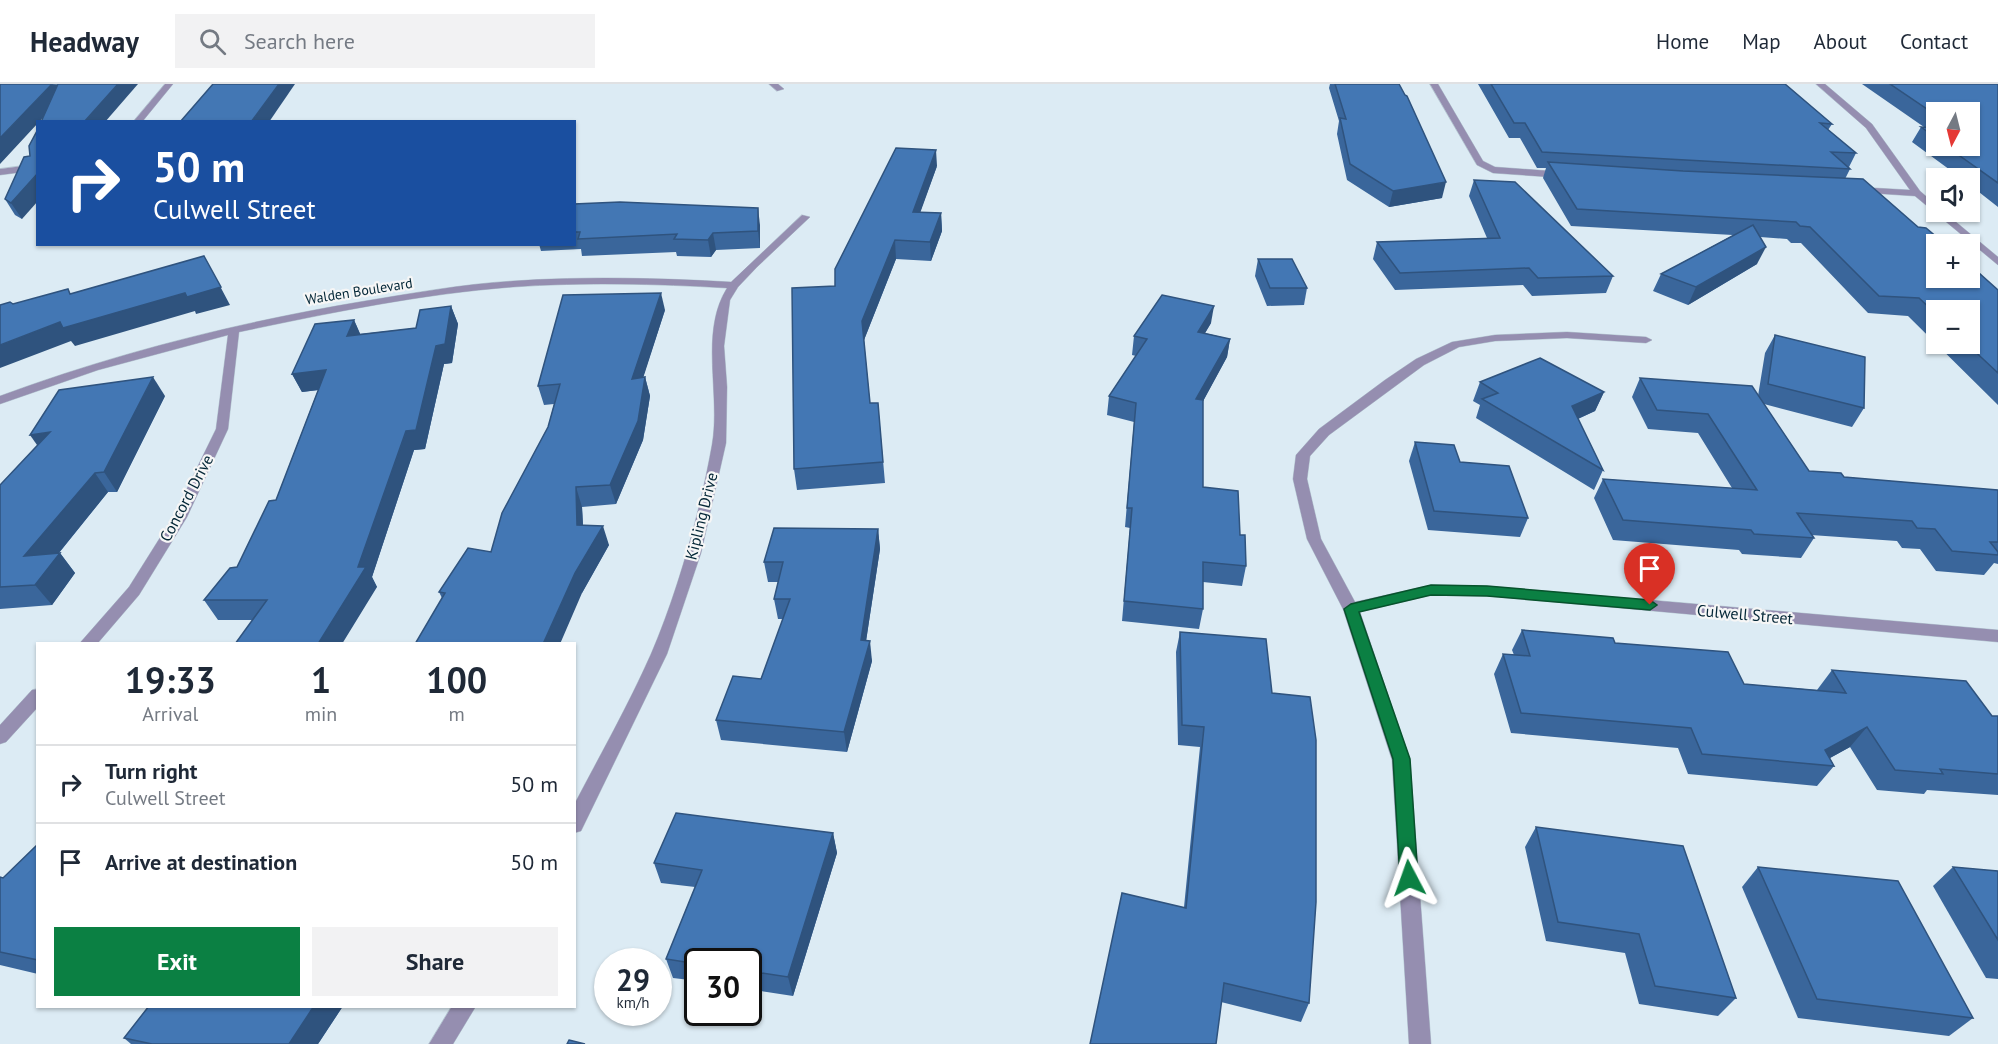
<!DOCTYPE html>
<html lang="en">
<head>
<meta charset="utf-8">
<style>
	:root { --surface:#fff; --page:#f2f2f3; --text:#1f2937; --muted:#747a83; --line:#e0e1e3; --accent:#0b8043 }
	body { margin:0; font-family:"PT Sans",sans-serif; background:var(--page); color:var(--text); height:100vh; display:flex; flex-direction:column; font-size:22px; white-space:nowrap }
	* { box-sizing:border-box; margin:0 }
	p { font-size:20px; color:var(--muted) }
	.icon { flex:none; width:33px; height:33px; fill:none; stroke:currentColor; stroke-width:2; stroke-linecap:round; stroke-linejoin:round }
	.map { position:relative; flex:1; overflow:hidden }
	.drawer { position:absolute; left:36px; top:558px; width:540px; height:366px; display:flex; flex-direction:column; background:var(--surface); border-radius:0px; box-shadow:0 2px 4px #0004 }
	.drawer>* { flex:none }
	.top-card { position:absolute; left:36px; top:36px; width:540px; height:126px; border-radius:0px; box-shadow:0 2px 4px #0004; background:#1a4fa0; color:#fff; overflow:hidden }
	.needle { width:39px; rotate:187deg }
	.tools { position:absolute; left:1926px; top:18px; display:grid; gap:12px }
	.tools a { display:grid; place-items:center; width:54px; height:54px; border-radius:0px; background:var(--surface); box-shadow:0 2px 4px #0004; font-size:30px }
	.speed { position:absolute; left:594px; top:864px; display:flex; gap:12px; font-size:30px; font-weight:700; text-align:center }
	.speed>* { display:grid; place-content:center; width:78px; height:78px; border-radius:50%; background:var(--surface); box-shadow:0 2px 4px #0004; line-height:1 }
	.speed small { font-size:15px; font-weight:400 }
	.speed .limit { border:3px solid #111; border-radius:9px; background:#fff; color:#111 }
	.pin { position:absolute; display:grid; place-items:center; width:51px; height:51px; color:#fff; margin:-62px -26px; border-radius:50% 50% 50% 0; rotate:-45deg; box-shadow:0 0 6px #0007 }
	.pin .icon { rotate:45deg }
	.me { position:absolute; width:66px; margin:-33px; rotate:356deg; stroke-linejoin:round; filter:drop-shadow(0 0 4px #0008) }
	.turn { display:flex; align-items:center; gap:21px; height:126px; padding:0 18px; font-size:27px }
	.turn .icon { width:78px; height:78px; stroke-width:2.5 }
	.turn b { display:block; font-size:42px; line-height:51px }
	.eta { display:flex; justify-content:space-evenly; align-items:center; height:102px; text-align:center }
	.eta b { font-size:36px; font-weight:800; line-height:42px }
	.primary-button { display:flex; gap:12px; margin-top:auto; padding:12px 18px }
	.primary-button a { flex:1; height:69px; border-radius:0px; background:var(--accent); color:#fff; font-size:24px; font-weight:800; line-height:69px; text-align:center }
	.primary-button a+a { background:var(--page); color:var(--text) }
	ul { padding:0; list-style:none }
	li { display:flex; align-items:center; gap:18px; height:78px; padding:0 18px; border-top:2px solid var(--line) }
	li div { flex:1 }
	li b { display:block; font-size:22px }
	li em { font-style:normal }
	header { display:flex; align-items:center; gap:36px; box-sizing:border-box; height:84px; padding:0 30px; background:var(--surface); border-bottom:2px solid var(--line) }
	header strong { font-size:28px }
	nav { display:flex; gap:33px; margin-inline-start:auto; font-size:21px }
	.search { width:420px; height:54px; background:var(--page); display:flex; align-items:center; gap:15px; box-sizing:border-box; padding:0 21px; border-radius:0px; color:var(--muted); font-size:22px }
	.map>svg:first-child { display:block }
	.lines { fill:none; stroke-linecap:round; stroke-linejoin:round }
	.street-casing { stroke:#b5c8d2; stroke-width:1 }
	.street { fill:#958eb0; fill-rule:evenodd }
	.wall { fill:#3a669b; fill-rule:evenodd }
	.shaded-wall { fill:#2f537e }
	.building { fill:#4377b4; stroke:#2f537e; stroke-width:1.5 }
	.route { fill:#0b8043; stroke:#07532c; stroke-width:1.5 }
	.labels { text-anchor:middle; stroke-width:4.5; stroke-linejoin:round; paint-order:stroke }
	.far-street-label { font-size:14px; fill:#032636; stroke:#f6f6f6 }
	.street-label { font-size:16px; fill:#032636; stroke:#f6f6f6 }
</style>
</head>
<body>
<header>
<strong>Headway</strong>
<div class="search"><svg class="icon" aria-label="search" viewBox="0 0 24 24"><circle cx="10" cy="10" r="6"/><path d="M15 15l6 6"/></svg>Search here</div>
<nav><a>Home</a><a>Map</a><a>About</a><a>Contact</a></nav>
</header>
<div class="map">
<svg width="1998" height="960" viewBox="0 0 1998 960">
	<rect width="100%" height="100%" fill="#dcebf4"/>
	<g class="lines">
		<defs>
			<g id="street">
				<path d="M165 0H173L142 38H133Z"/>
				<path d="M769 0H778L784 5 777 7Z"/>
				<path d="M1430 0H1438L1483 77 1495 83 1564 88 1569 91 1564 94 1493 89 1477 81Z"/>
				<path d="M1816 0H1825L1872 40 1920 107 1936 121V128H1944L1998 173V181L1915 112 1854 108 1852 106 1857 103 1910 106 1866 44Z"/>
				<path d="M38 80V86L0 91V85Z"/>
				<path d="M802 131 810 133 757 183 738 203 730 216 724 262 727 303 726 359 701 469 667 570 581 747 574 749V721C600 671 628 622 651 570 678 507 700 428 712 361 721 310 699 249 727 204 656 200 584 198 513 203 421 210 329 229 239 248L228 345 187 433 139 511 97 560H79L129 503 173 433 216 345 228 251 98 286 0 320V312C119 268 240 238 365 217 414 209 463 200 513 197 586 192 659 194 731 198Z"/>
				<path d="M1567 248 1646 253 1652 256 1646 259 1567 254 1495 257 1459 263 1424 281 1329 351 1310 372 1307 395 1321 455 1355 518 1431 501 1487 502 1998 546V558L1487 512 1431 511 1360 528 1410 676 1431 960H1409L1392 676 1343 525 1307 455 1293 395 1296 371 1319 345 1385 296 1416 275 1452 258 1495 251Z"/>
				<path d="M38 605V623L6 658 0 660V641L32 606Z"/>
				<path d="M452 922H476L453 960H429Z"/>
			</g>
		</defs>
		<use href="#street" class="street-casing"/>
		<use href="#street" class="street"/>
	</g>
	<g class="wall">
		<path d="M1330 0H1399L1442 114 1389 123 1347 96 1337 50 1339 37 1329 4Z"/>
		<path d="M1478 0H1785L1832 40 1828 46 1856 69 1849 83 1850 85 1845 95 1918 143 1998 206V321L1908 232 1868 229 1801 159H1791L1787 155 1760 153 1757 180 1688 221 1653 207 1661 190 1733 151 1571 142 1543 94 1546 84H1537L1520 54H1509ZM1936 226 1970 260H1936Z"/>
		<path d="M1862 0H1998V123L1970 101V94H1961L1912 58 1921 43H1924ZM1936 28H1970V62H1936Z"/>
		<path d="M30 72 22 135 15 131 5 115Z"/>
		<path d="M937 82 920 128 941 129 942 147 931 177 896 175 864 256 870 319H878L885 399 797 406 794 385 835 202Z"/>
		<path d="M1474 96 1613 192 1606 209 1532 212 1523 201 1395 206 1373 175 1377 158 1487 154 1469 112Z"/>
		<path d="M574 120 760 141V164L716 166 711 173 677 172 676 168 582 172 581 165 541 167 539 160H574Z"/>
		<path d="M1258 175 1307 204 1304 221 1267 222 1255 192Z"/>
		<path d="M451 222 458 240 452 279 444 280 425 365 414 366 372 493 377 503 252 536H218L204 516 237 483 276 416 318 306 302 308 292 290 354 236 360 250 416 244Z"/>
		<path d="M665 226 643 293H645L650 312 643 356 616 420 582 423 583 441 609 461 582 509 442 514 439 508 491 468 548 343 554 320 544 321 538 302Z"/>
		<path d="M1211 239 1205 249 1230 255 1227 273 1203 317V403L1240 451 1246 482 1242 502 1203 498V525L1199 545 1122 537 1130 444 1125 443 1134 338 1107 331 1109 312 1136 272 1132 271 1134 252Z"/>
		<path d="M1775 251 1864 324 1852 343 1764 320 1809 387 1844 393 1998 406V480L1994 479 1984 491 1936 487 1920 465 1902 464 1897 457 1811 451 1814 454 1801 474 1742 470 1739 466 1613 456 1594 414 1603 395 1732 404 1698 349 1648 345 1632 313 1640 294 1758 312 1765 269Z"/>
		<path d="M1480 298 1604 308 1595 327 1578 335 1603 386 1594 406 1476 334 1480 321 1473 317Z"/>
		<path d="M165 312 117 408H108L59 469H60L75 489 52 521 0 525V401Z"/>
		<path d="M1415 358 1460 378 1528 434 1520 453 1428 446 1409 377Z"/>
		<path d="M878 445 880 465 866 557 872 577 847 668 721 656 716 636 761 595 783 535H778L774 515 778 498H768L764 478Z"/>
		<path d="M1522 546 1615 559 1744 600 1817 606 1832 586 1992 632H1998V711L1927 706 1924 710 1877 706 1850 663 1830 674 1834 682 1817 702 1688 690 1678 664 1511 649 1494 590 1503 570 1514 571 1512 566Z"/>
		<path d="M1180 548 1272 609 1309 919 1301 938 1221 918 1184 823 1200 663 1178 661 1176 568Z"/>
		<path d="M1536 743 1736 914 1718 932 1639 920 1625 869 1546 857 1525 763Z"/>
		<path d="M833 749 837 769 793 912 748 905V878H698V897L673 894 666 875 695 803 661 799 654 779Z"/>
		<path d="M38 760V890L0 881V793L3 794Z"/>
		<path d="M1758 783 1973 934 1949 952 1798 934 1742 803Z"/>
		<path d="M1953 783 1998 787V895L1986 894 1933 802Z"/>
		<path d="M149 922H343L318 960H131L124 954Z"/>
	</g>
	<g class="shaded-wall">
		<path d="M52 0 72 1 39 38H38V39L0 80V54Z"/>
		<path d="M118 0H138L105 38H84Z"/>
		<path d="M279 0H295L269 38H251Z"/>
		<path d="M936 66 937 82 914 146 913 128Z"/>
		<path d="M38 89V117L22 135 11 119Z"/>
		<path d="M1446 98 1442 114 1389 123 1393 107Z"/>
		<path d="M758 124 760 141V164L758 147Z"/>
		<path d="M941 129 942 147 931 177 930 158Z"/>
		<path d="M713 149 716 166 711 173 708 156Z"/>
		<path d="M895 156 896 175 864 256 862 237Z"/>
		<path d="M1766 163 1757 180 1688 221 1696 203Z"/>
		<path d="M204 172 230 221 196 230 195 227 75 262 71 257 0 284V261L60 238 185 209Z"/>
		<path d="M661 209 665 226 637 313 632 295Z"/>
		<path d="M451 222 458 240 452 279 444 280 425 365 414 366 372 493 377 503 342 560H318L358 483Z"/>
		<path d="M1214 222 1211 239 1195 266 1198 248Z"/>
		<path d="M354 236 362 254 347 252Z"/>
		<path d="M1230 255 1227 273 1194 334 1196 315Z"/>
		<path d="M326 286 335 304 302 308 292 290Z"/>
		<path d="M153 293 165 312 117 408 104 388Z"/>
		<path d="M645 293 650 312 643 356 616 420 610 401Z"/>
		<path d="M1604 308 1595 327 1564 341 1572 322Z"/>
		<path d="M50 348 44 371 30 351Z"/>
		<path d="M95 389 108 408 40 492 24 472Z"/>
		<path d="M576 403 582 423 584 461 577 441Z"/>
		<path d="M603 442 609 461 582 509 560 560H543L575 489Z"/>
		<path d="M878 445 880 465 863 577 861 556Z"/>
		<path d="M60 469 75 489 52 521 35 501Z"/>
		<path d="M870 557 872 577 847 668 844 648Z"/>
		<path d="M1867 643 1850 663 1819 680 1825 666Z"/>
		<path d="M833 749 837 769 793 912 788 893Z"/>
		<path d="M314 922H343L318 960H289Z"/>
	</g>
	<g class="building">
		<path d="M0 0H52L0 54Z"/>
		<path d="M58 0H118L84 38H41Z"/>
		<path d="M213 0H279L251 38H180Z"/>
		<path d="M1335 0H1399L1405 11 1407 12 1446 98 1393 107 1350 80 1340 34 1346 35Z"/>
		<path d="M1491 0H1785L1832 40 1820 39 1856 69 1831 68 1850 85 1542 68 1525 39H1514Z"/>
		<path d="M1890 0H1998V99L1946 62H1970V28H1936V31Z"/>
		<path d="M1921 43 1936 44V54Z"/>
		<path d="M38 45V89L11 119 5 115 24 73 30 72 29 62Z"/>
		<path d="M896 64 936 66 913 128 941 129 930 158 895 156 862 237 870 319H878L883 378 794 385 792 204 835 202V185Z"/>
		<path d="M1548 78 1683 87 1863 95 1918 143 1926 144 1945 160H1936V194H1970V181L1998 206V289L1967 260H1970V226H1936V230L1919 214 1879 212 1810 143 1800 142 1796 138 1577 125Z"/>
		<path d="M1474 96 1515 98 1613 192 1538 194 1529 184 1400 189 1377 158 1500 154Z"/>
		<path d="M620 118 758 124V147L713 149 708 156 674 155 677 150 578 155 580 148H574V120Z"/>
		<path d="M1753 141 1766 163 1696 203 1661 190Z"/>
		<path d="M204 172 221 203 187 213 185 209 63 244 60 238 0 261V221L10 218 13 220 68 205 70 210Z"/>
		<path d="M1258 175H1292L1307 204H1270Z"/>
		<path d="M661 209 632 295 645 293 638 337 610 401 576 403 577 441 603 442 575 489 543 560H415L445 509 439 508 468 464 491 468 502 429 548 343 560 300 538 302 563 211Z"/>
		<path d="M1162 211 1214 222 1198 248 1230 255 1196 315 1203 316V403L1238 407 1240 451H1245L1246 482 1203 478V525L1124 517 1132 424H1127L1136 319 1109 312 1147 255 1134 252Z"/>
		<path d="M451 222 445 260 436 262 416 346 406 347 358 483H366L318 560H235L267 516H204L230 484 237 483 269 417 276 416 326 286 292 290 315 240 354 236 347 252 416 244 420 226Z"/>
		<path d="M1775 251 1865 273 1864 324 1768 300Z"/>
		<path d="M1540 274 1604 308 1572 322 1603 386 1482 315 1498 309 1480 298Z"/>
		<path d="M153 293 104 388 95 389 24 472 60 469 35 501 0 503V401L50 348 30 351 59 306Z"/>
		<path d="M1640 294 1752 302 1809 387 1841 389 1844 393 1998 406V458H1990L1998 468V471L1952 467 1935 445 1917 444 1912 437 1797 429 1814 454 1754 450 1751 446 1623 436 1603 395 1757 406 1708 330 1657 326Z"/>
		<path d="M1415 358 1454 361 1460 378 1509 382 1528 434 1434 427Z"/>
		<path d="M774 444 878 445 861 556 870 557 844 648 716 636 733 592 761 595 790 515H774L783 478H764Z"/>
		<path d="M1522 546 1613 554 1615 559 1728 568 1744 600 1846 609 1832 586 1966 597 1992 632H1998V690L1940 685 1943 690 1895 686 1867 643 1825 666 1834 682 1702 670 1691 644 1521 629 1503 570 1530 572Z"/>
		<path d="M1180 548 1266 555 1272 609 1310 613 1316 656V818L1309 919 1224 899 1216 960H1090L1122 809 1186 824 1204 643 1182 641Z"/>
		<path d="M676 729 833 749 788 893 748 887V878H698V880L666 875 702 786 654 779Z"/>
		<path d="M1536 743 1683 762 1736 914 1655 902 1639 850 1558 838Z"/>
		<path d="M38 760V876L0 868V793L3 794Z"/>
		<path d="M1758 783 1898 797 1973 934 1817 915Z"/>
		<path d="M1953 783 1998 787V856Z"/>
		<path d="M149 922H314L289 960H152L124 954Z"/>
		<path d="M569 956 585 960H567Z"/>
	</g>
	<path class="route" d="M1431 501 1487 502 1650 516 1657 521 1650 526 1487 512 1431 511 1359 528 1410 675 1418 794 1415 800 1409 802 1403 800 1400 794 1393 675 1344 525 1351 520Z"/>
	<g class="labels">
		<g class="far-street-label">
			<text transform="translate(359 207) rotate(-9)" y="5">Walden Boulevard</text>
		</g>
		<g class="street-label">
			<text transform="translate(186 414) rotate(-62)" y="6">Concord Drive</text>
			<text transform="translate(701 432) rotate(-76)" y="6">Kipling Drive</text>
			<text transform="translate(1745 530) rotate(5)" y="6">Culwell Street</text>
		</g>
	</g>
</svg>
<div class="tools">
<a><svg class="needle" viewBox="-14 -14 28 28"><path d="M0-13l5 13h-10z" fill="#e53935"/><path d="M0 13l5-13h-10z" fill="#747a83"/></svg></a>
<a><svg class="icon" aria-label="sound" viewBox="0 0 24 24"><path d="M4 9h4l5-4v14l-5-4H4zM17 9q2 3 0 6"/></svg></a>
<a>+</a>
<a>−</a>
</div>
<div class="speed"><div>29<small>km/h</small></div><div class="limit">30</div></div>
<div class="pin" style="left:1650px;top:521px;background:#d93025"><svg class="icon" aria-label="arrive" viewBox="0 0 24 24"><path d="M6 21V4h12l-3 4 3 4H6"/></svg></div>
<svg class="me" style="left:1409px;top:794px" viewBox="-20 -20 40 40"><path d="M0-17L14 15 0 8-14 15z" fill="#0b8043" stroke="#fff" stroke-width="4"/></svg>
<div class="top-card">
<div class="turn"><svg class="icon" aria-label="right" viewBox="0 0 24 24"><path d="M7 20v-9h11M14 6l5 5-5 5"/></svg><div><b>50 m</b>Culwell Street</div></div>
</div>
<section class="drawer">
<div class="eta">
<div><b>19:33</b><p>Arrival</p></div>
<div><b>1</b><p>min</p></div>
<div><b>100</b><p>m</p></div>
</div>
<ul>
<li><svg class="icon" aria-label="right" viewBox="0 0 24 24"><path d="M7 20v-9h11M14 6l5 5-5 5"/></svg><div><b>Turn right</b><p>Culwell Street</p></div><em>50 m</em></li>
<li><svg class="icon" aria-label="arrive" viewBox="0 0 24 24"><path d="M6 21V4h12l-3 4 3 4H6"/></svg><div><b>Arrive at destination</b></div><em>50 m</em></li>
</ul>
<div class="primary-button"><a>Exit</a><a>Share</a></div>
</section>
</div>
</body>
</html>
